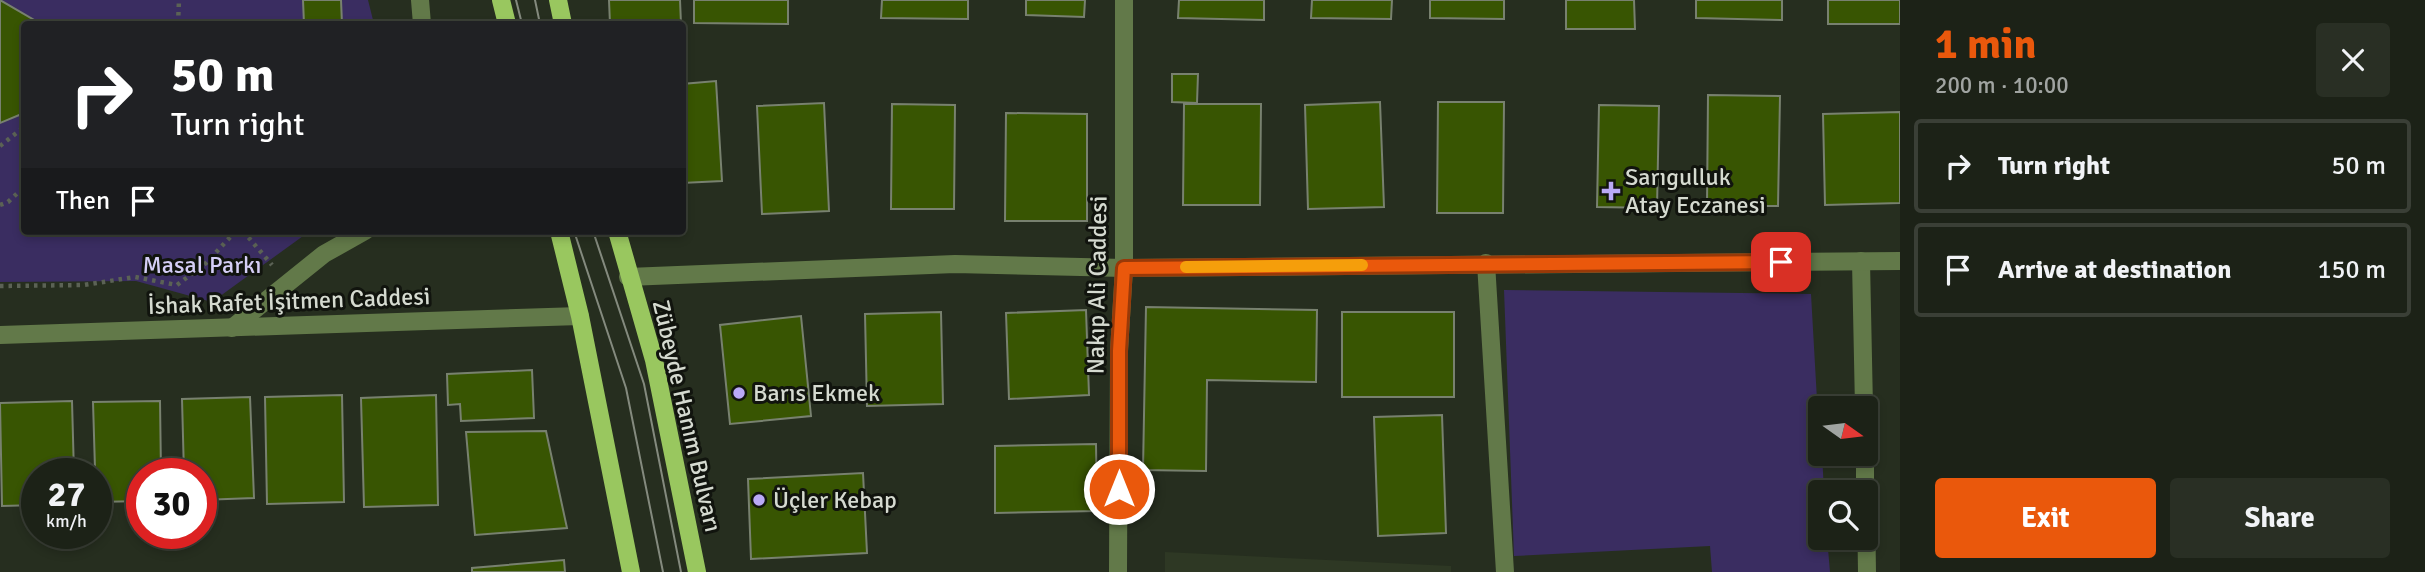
<!DOCTYPE html>
<html lang="en">
<head>
<meta charset="utf-8">
<style>
	:root { --surface:#1c2217; --page:#292f24; --text:#f1f3f6; --muted:#a0a4a1; --line:#3a3f36; --accent:#ea580c }
	body { margin:0; font-family:Signika,sans-serif; background:var(--page); color:var(--text); height:100vh; display:flex; flex-direction:column; font-size:26px; white-space:nowrap }
	* { box-sizing:border-box; margin:0 }
	p { font-size:23px; color:var(--muted) }
	.icon { flex:none; width:38px; height:38px; fill:none; stroke:currentColor; stroke-width:2; stroke-linecap:round; stroke-linejoin:round }
	.map { position:relative; flex:1; overflow:hidden }
	.sheet { display:flex; flex-direction:column; background:var(--surface); width:525px }
	.sheet>* { flex:none }
	.top-card { position:absolute; left:21px; top:21px; width:665px; height:214px; border-radius:7px; box-shadow:0 4px 10px #0003,0 0 0 2px var(--line); background:#202124; color:#fff; overflow:hidden }
	.needle { width:46px; rotate:104deg }
	.buttons { position:absolute; left:1808px; top:396px; display:grid; gap:14px }
	.buttons a { display:grid; place-items:center; width:70px; height:70px; border-radius:7px; background:var(--surface); box-shadow:0 4px 10px #0003,0 0 0 2px var(--line); font-size:35px }
	.speed { position:absolute; left:21px; top:458px; display:flex; gap:14px; font-size:35px; font-weight:700; text-align:center }
	.speed>* { display:grid; place-content:center; width:91px; height:91px; border-radius:50%; background:var(--surface); box-shadow:0 4px 10px #0003,0 0 0 2px var(--line); line-height:1 }
	.speed small { font-size:18px; font-weight:400 }
	.speed .limit { border:10px solid #d22; background:#fff; color:#111 }
	.pin { position:absolute; display:grid; place-items:center; width:60px; height:60px; color:#fff; margin:-30px; border-radius:14px; box-shadow:0 4px 10px #0006 }
	.me { position:absolute; width:77px; margin:-38px; rotate:0deg; stroke-linejoin:round; filter:drop-shadow(0 0 5px #0008) }
	.turn { display:flex; align-items:center; gap:24px; height:147px; padding:0 35px; font-size:32px }
	.turn .icon { width:91px; height:91px; stroke-width:2.5 }
	.turn b { display:block; font-size:49px; line-height:60px }
	.then { display:flex; align-items:center; height:66px; padding:0 35px; background:#0003; gap:14px; font-size:26px }
	.round { display:grid; place-items:center; flex:none; width:74px; height:74px; border-radius:7px; background:var(--page) }
	.headline { display:flex; align-items:center; justify-content:space-between; height:119px; padding:0 35px }
	h1 { font-size:42px; font-weight:700; line-height:52px; color:var(--accent) }
	.cta { display:flex; gap:14px; margin-top:auto; padding:14px 35px }
	.cta a { flex:1; height:80px; border-radius:7px; background:var(--accent); color:#fff; font-size:28px; font-weight:700; line-height:80px; text-align:center }
	.cta a+a { background:var(--page); color:var(--text) }
	ul { padding:0; list-style:none }
	li { display:flex; align-items:center; gap:21px; height:94px; margin:0 14px 10px; padding:0 21px; border:4px solid var(--line); border-radius:7px }
	li div { flex:1 }
	li b { display:block; font-size:26px }
	li em { font-style:normal }
	main { display:flex; flex:1; min-height:0 }
	.map>svg:first-child { display:block }
	.built { fill:#2e3824 }
	.green { fill:#3a2d61 }
	.building { fill:#385502; stroke:#78816f; stroke-width:2 }
	.lines { fill:none; stroke-linecap:round; stroke-linejoin:round }
	.path { stroke:#5b6255; stroke-width:4.5; stroke-dasharray:3.5 5; stroke-linecap:butt }
	.minor { stroke:#627949; stroke-width:18 }
	.major { stroke:#99c75f; stroke-width:18 }
	.tram { stroke:#848a7e; stroke-width:2 }
	.route-casing { stroke:#983908; stroke-width:18 }
	.route { stroke:#ea580c; stroke-width:12 }
	.slow { stroke:#f59e0b; stroke-width:12 }
	.poi-dot { fill:#baaaf7; stroke:#11140e; stroke-width:2.5 }
	.labels { text-anchor:middle; stroke-width:6; stroke-linejoin:round; paint-order:stroke }
	.poi-label { font-size:24px; fill:#d5dad0; stroke:#11140e; text-anchor:start }
	.park-label { font-size:24px; fill:#d5cef6; stroke:#11140e }
	.street-label { font-size:24px; fill:#d5dad0; stroke:#11140e }
</style>
</head>
<body>
<main>
<div class="map">
<svg width="1900" height="572" viewBox="0 0 1900 572">
	<rect width="100%" height="100%" fill="#262e1f"/>
	<path class="built" d="M1165 552 1451 566V572H1165Z"/>
	<g class="green">
		<path d="M0 0H368L374 24H24V231H310L212 302 136 281 0 282Z"/>
		<path d="M1504 290 1811 294 1820 453H1822L1824 492H1820V537H1827L1830 572H1712L1710 546 1514 556Z"/>
	</g>
	<g class="building">
		<path d="M0 0 41 24H24V113L0 123Z"/>
		<path d="M303 0H341L342 24H304Z"/>
		<path d="M609 0H680L681 24H610Z"/>
		<path d="M694 0H788V24L694 23Z"/>
		<path d="M882 0H968V19L881 18Z"/>
		<path d="M1026 0H1085L1084 17 1026 15Z"/>
		<path d="M1179 0H1264V20L1178 18Z"/>
		<path d="M1312 0H1392L1391 19 1311 18Z"/>
		<path d="M1430 0H1504V19L1430 18Z"/>
		<path d="M1566 0H1634L1635 29H1566Z"/>
		<path d="M1696 0H1782V20L1696 18Z"/>
		<rect x="1828" y="0" width="72" height="24"/>
		<path d="M1172 74H1198L1197 103 1172 102Z"/>
		<path d="M716 81 722 181 682 183V84Z"/>
		<path d="M1708 95 1780 96 1778 206H1707Z"/>
		<path d="M1380 102 1384 207 1308 209 1305 105Z"/>
		<path d="M1438 102H1504L1503 213H1437Z"/>
		<path d="M824 103 829 211 762 214 757 106Z"/>
		<path d="M892 104 955 105 954 209H891Z"/>
		<path d="M1184 104H1261L1260 205H1183Z"/>
		<path d="M1599 105 1659 106 1657 208 1597 207Z"/>
		<path d="M1900 112V203L1825 205 1823 114Z"/>
		<path d="M1006 113 1087 114V221H1005Z"/>
		<path d="M1146 307 1317 310 1316 382 1207 380 1206 471 1143 470Z"/>
		<path d="M1086 310 1089 395 1009 399 1006 313Z"/>
		<path d="M941 312 943 404 867 406 865 314Z"/>
		<rect x="1342" y="312" width="112" height="85"/>
		<path d="M801 316 811 416 730 424 720 325Z"/>
		<path d="M532 370 534 418 461 421 460 404 448 405 447 374Z"/>
		<path d="M342 395 344 502 267 504 265 397Z"/>
		<path d="M436 395 438 505 364 507 361 398Z"/>
		<path d="M250 397 254 498 201 500V474H184L182 399Z"/>
		<path d="M72 401 74 474H37V505L2 506 0 403Z"/>
		<path d="M160 401 161 474H142V501L96 502 93 402Z"/>
		<path d="M1442 415 1446 533 1378 536 1374 417Z"/>
		<path d="M546 431 567 528 475 535 466 432Z"/>
		<path d="M1096 444 1097 511 995 513V446Z"/>
		<path d="M863 473 867 553 751 559 748 479Z"/>
		<path d="M564 560 565 572H472V568Z"/>
	</g>
	<g class="lines">
		<g class="path">
			<path d="M178 24 179 0"/>
			<path d="M0 146 24 127"/>
			<path d="M0 205 8 202 24 187"/>
			<path d="M243 231 272 265"/>
			<path d="M0 286 84 285 135 277 177 285 206 263 236 231"/>
		</g>
		<g class="minor">
			<path d="M420 0 422 24"/>
			<path d="M1861 261 1864 408"/>
			<path d="M1486 263 1505 572"/>
			<path d="M628 277 955 264 1124 268 1900 261"/>
			<path d="M232 328 324 254 365 231"/>
			<path d="M0 335 580 316"/>
			<path d="M1865 453V492"/>
			<path d="M1866 506 1867 572"/>
			<path d="M1118 572 1119 351 1124 268V0"/>
		</g>
		<g class="major">
			<path d="M501 0 507 24"/>
			<path d="M558 0 563 24"/>
			<path d="M559 231 580 316 631 572"/>
			<path d="M617 231 654 360 697 572"/>
		</g>
		<g class="tram">
			<path d="M516 0 522 24"/>
			<path d="M535 0 540 24"/>
			<path d="M574 231 626 388 663 572"/>
			<path d="M593 231 644 384 681 572"/>
		</g>
	</g>
	<g class="lines">
		<defs>
			<path id="route" d="M1119 489V351L1124 268 1781 262"/>
		</defs>
		<use href="#route" class="route-casing"/>
		<use href="#route" class="route"/>
		<path class="slow" d="M1186 267 1362 265"/>
	</g>
	<g class="poi-dot">
		<path d="M1607.5 180.5h7v7h7v7h-7v7h-7v-7h-7v-7h7z"/>
		<circle cx="739" cy="393" r="7"/>
		<circle cx="759" cy="500" r="7"/>
	</g>
	<g class="labels">
		<g class="poi-label">
			<text x="1625" y="185">Sarıgulluk<tspan x="1625" dy="28">Atay Eczanesi</tspan></text>
			<text x="753" y="401">Barıs Ekmek</text>
			<text x="773" y="508">Üçler Kebap</text>
		</g>
		<g class="park-label">
			<text x="202" y="273">Masal Parkı</text>
		</g>
		<g class="street-label">
			<text transform="translate(1097 285) rotate(-89)" y="8">Nakıp Ali Caddesi</text>
			<text transform="translate(289 301) rotate(-2)" y="8">İshak Rafet İşitmen Caddesi</text>
			<text transform="translate(687 416) rotate(77)" y="8">Zübeyde Hanım Bulvarı</text>
		</g>
	</g>
</svg>
<div class="buttons">
<a><svg class="needle" viewBox="-14 -14 28 28"><path d="M0-13l5 13h-10z" fill="#e53935"/><path d="M0 13l5-13h-10z" fill="#a0a4a1"/></svg></a>
<a><svg class="icon" aria-label="search" viewBox="0 0 24 24"><circle cx="10" cy="10" r="6"/><path d="M15 15l6 6"/></svg></a>
</div>
<div class="speed"><div>27<small>km/h</small></div><div class="limit">30</div></div>
<div class="pin" style="left:1781px;top:262px;background:#d93025"><svg class="icon" aria-label="arrive" viewBox="0 0 24 24"><path d="M6 21V4h12l-3 4 3 4H6"/></svg></div>
<svg class="me" style="left:1119px;top:489px" viewBox="-20 -20 40 40"><circle r="17" fill="#ea580c" stroke="#fff" stroke-width="3"/><path d="M0-11L8 9 0 5-8 9z" fill="#fff"/></svg>
<div class="top-card">
<div class="turn"><svg class="icon" aria-label="right" viewBox="0 0 24 24"><path d="M7 20v-9h11M14 6l5 5-5 5"/></svg><div><b>50 m</b>Turn right</div></div>
<div class="then">Then<svg class="icon" aria-label="arrive" viewBox="0 0 24 24"><path d="M6 21V4h12l-3 4 3 4H6"/></svg></div>
</div>
</div>
<section class="sheet">
<div class="headline"><div><h1>1 min</h1><p>200 m · 10:00</p></div><a class="round"><svg class="icon" aria-label="close" viewBox="0 0 24 24"><path d="M6 6l12 12M18 6L6 18"/></svg></a></div>
<ul>
<li><svg class="icon" aria-label="right" viewBox="0 0 24 24"><path d="M7 20v-9h11M14 6l5 5-5 5"/></svg><div><b>Turn right</b></div><em>50 m</em></li>
<li><svg class="icon" aria-label="arrive" viewBox="0 0 24 24"><path d="M6 21V4h12l-3 4 3 4H6"/></svg><div><b>Arrive at destination</b></div><em>150 m</em></li>
</ul>
<div class="cta"><a>Exit</a><a>Share</a></div>
</section>
</main>
</body>
</html>
